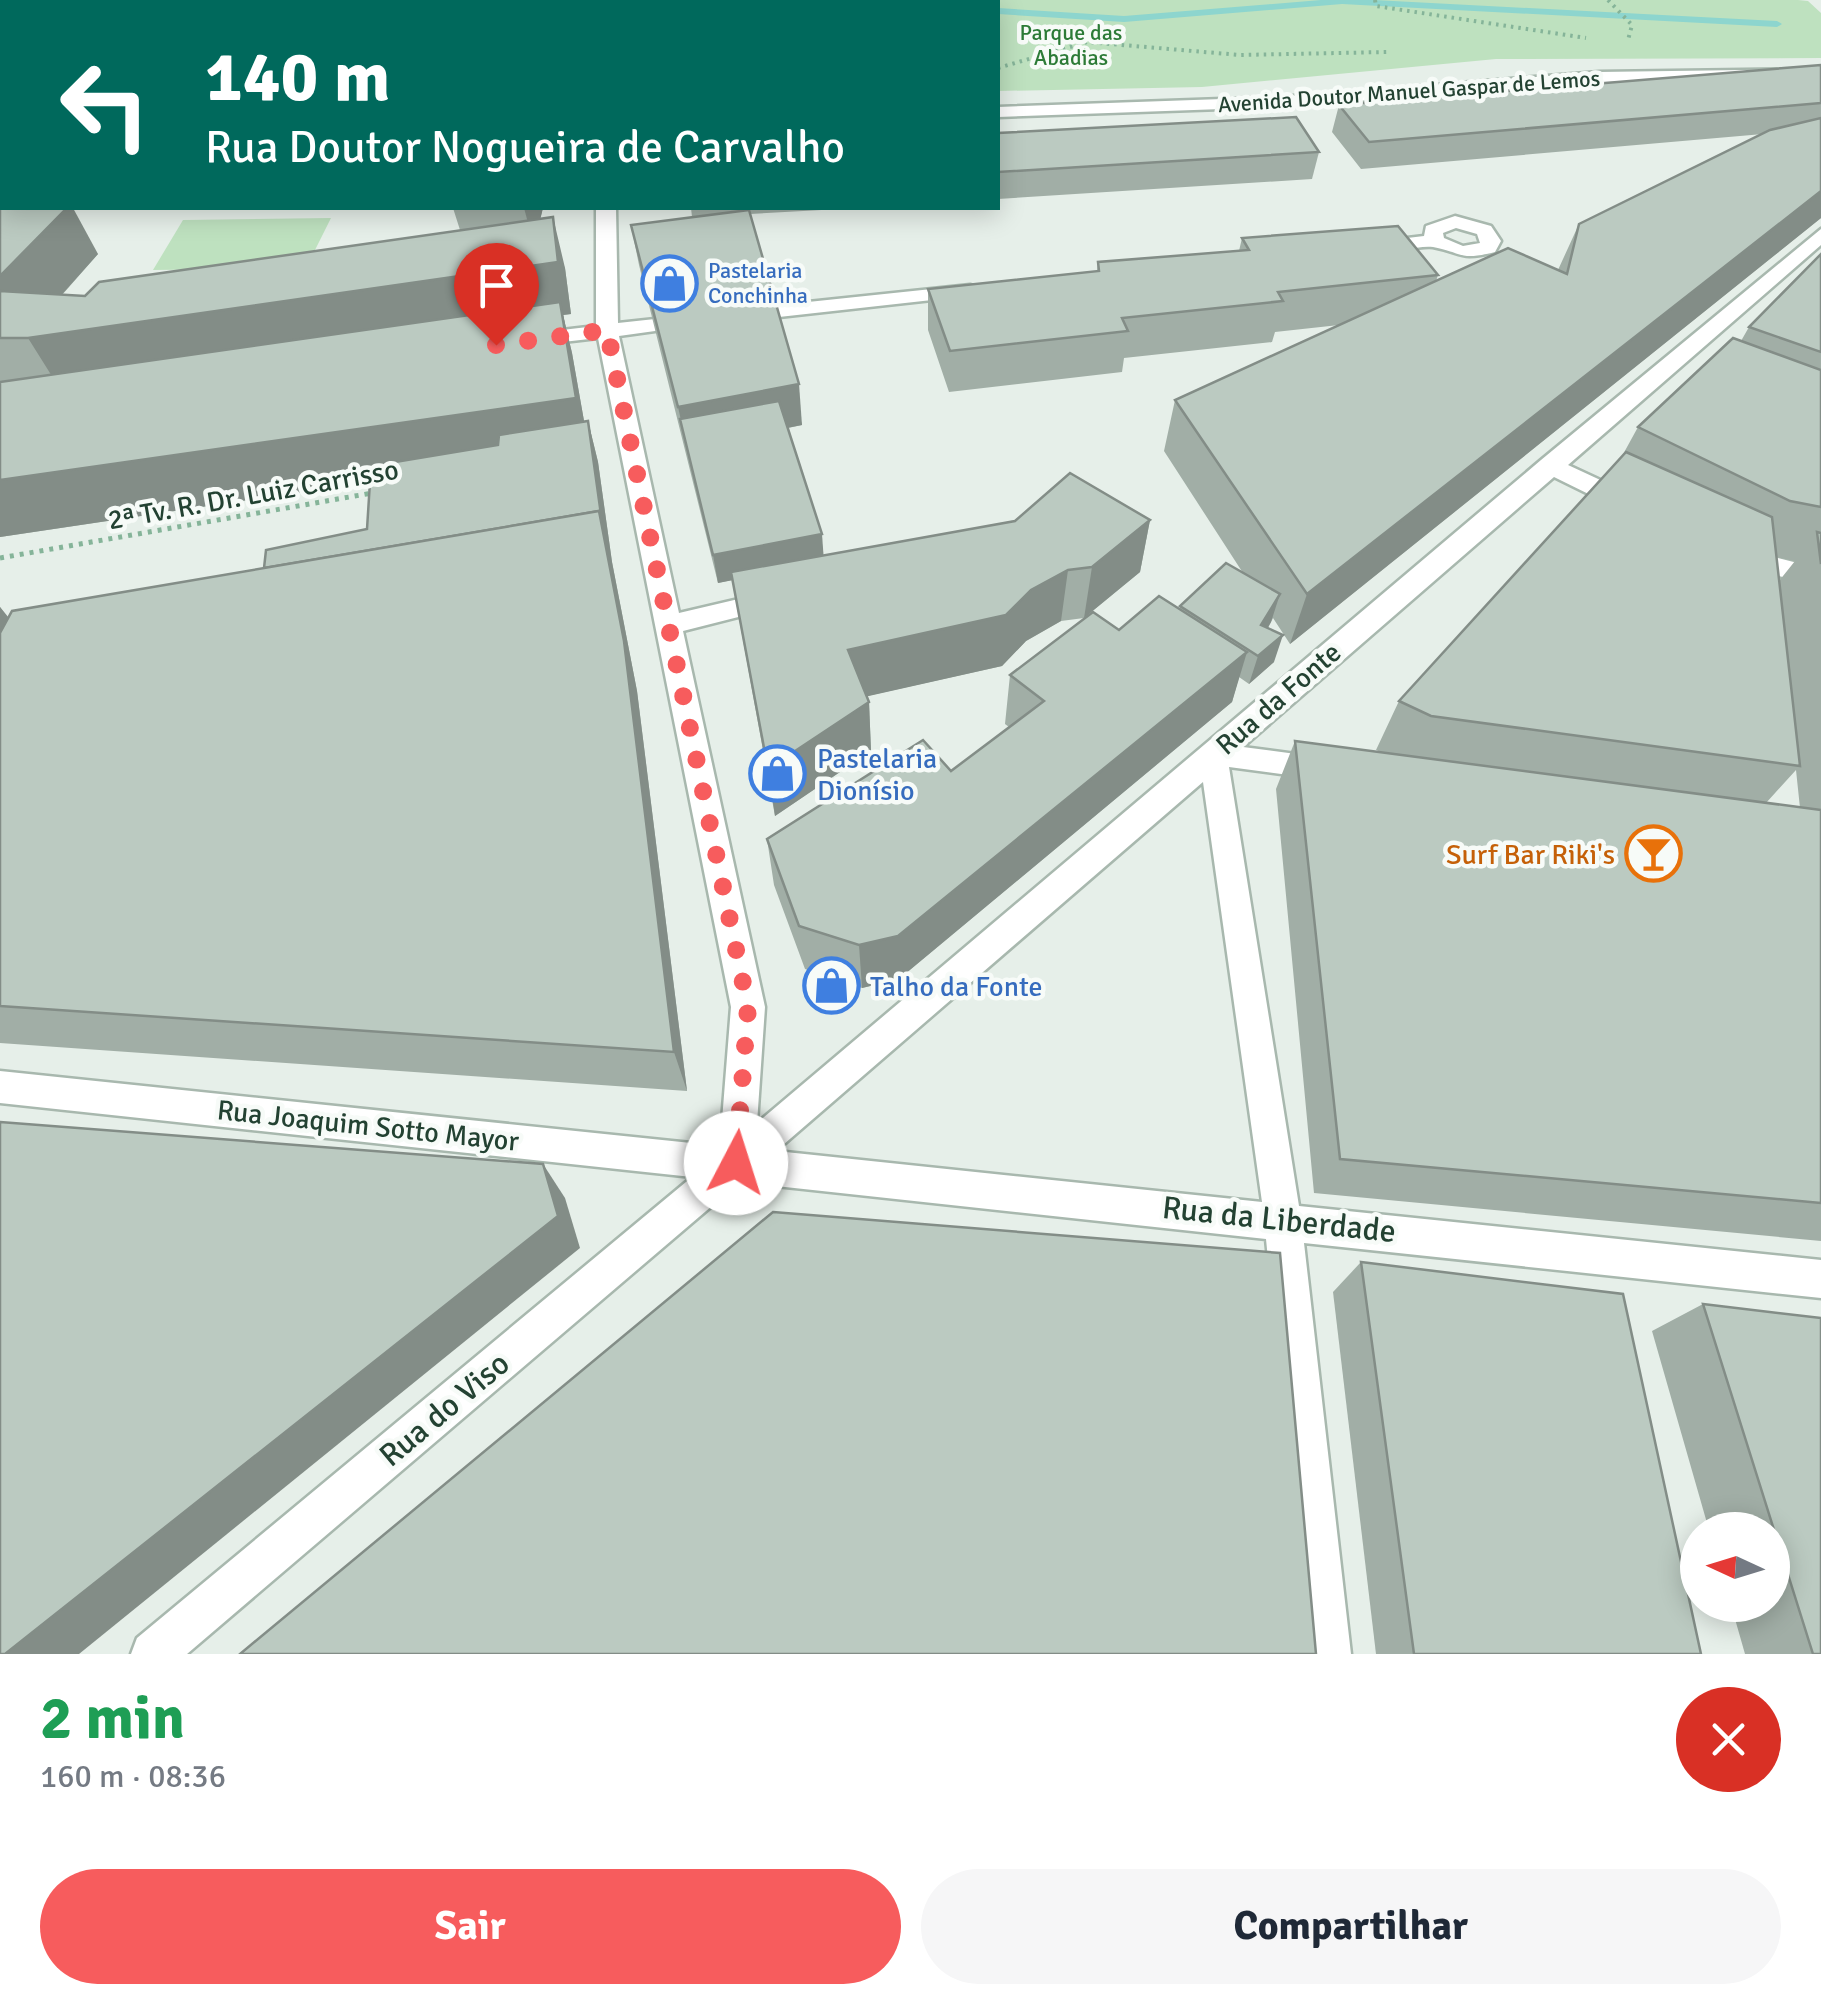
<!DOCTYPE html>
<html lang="pt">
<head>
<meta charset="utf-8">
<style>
	:root { --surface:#fff; --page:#f6f6f7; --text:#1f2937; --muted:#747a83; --accent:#f75c5d }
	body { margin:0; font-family:Signika,sans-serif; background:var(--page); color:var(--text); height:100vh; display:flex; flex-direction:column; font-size:38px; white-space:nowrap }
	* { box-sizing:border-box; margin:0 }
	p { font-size:32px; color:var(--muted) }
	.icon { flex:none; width:55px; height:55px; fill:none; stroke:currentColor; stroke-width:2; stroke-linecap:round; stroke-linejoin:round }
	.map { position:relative; height:1654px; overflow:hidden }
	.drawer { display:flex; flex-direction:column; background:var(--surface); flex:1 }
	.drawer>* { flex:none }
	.top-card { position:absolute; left:0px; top:0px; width:1000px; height:210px; box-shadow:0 5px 25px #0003; background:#00695c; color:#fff; overflow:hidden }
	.needle { width:65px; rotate:274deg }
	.controls { position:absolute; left:1680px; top:1512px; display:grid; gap:20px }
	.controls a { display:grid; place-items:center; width:110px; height:110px; border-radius:50%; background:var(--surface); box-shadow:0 5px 25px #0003; font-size:50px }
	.pin { position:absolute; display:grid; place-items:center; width:85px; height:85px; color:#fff; margin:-102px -42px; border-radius:50% 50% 50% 0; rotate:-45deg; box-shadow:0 0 10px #0007 }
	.pin .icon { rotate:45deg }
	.me { position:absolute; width:110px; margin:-55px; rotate:5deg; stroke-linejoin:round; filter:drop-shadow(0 0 8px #0008) }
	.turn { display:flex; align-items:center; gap:35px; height:210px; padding:0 40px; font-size:45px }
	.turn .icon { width:130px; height:130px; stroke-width:2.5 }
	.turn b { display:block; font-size:70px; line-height:85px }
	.round { display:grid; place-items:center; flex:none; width:105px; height:105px; border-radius:52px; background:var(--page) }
	.overview { display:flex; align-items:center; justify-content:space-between; height:170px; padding:0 40px }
	h1 { font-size:60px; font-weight:700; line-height:75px; color:#1e9e55 }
	.action { display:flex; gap:20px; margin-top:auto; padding:20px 40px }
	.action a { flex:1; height:115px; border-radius:60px; background:var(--accent); color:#fff; font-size:40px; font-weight:700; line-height:115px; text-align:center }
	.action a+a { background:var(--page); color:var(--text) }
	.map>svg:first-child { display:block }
	.green { fill:#bee1bf }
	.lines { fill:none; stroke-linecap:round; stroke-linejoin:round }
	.stream { fill:#8dd5ce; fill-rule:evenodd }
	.street-casing { stroke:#a8b8ae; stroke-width:5 }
	.path-far1 { stroke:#85b499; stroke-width:4; stroke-dasharray:2.5 5; stroke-linecap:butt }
	.path { stroke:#85b499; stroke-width:5; stroke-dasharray:4 6; stroke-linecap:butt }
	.street { fill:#fff; fill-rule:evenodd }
	.wall { fill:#a1aea6; fill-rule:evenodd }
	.shaded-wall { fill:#838d87 }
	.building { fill:#bbcac1; stroke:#838d87; stroke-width:2.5 }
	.route { stroke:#f75c5d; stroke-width:18; stroke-dasharray:0 32.4 }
	.labels { text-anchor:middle; stroke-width:9; stroke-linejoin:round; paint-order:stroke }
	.far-park-label { font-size:22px; fill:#2c7b37; stroke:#f7fbf8 }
	.far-street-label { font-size:22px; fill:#234232; stroke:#f7fbf8 }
	.far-shop-label { font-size:22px; fill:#366cbe; stroke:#f7fbf8; text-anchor:start }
	.street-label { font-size:28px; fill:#234232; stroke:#f7fbf8 }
	.shop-label { font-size:28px; fill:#366cbe; stroke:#f7fbf8; text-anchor:start }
	.food-label { font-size:28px; fill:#c56008; stroke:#f7fbf8; text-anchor:end }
	.near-street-label { font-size:32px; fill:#234232; stroke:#f7fbf8 }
</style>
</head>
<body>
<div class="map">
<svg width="1821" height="1654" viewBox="0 0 1821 1654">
	<rect width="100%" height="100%" fill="#e6efe9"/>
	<g class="green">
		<path d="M0 0H1798L1808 1 1821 13V58L1496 59 1202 87 998 91V2H2V49Z"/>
		<path d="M331 218 306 268 153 270 183 220Z"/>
	</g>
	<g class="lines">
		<g class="stream">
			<path d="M775 0H850L852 2H779Z"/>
			<path d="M1321 0H1374L1777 21 1782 24 1777 27 1342 4 1124 22 998 14V8L1124 16Z"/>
		</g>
		<defs>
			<g id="street">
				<path d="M0 63 2 64V74H0Z"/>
				<path d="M1821 69V79L1599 82 1280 107 998 117V107L1280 97 1599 72Z"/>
				<path d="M596 208H616L618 323 655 319 666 325 655 331 619 336 679 613 773 591 786 600 782 606 683 631 765 1007 757 1123 1541 460 1821 229V245L1568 465 1637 497 1640 503 1637 509H1619L1554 477 1243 747 1326 758 1336 761 1340 769 1336 777 1326 780 1229 767 1299 1206 1821 1260V1298L1304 1243 1351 1654H1307L1266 1239 740 1182 187 1654H131L137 1638 692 1177 0 1103V1071L720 1146 731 1007 598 338 528 346 517 340 528 334 596 326ZM1203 782 1262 1202 776 1151Z"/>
				<path d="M1455 216 1491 226 1501 241 1495 252C1459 261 1464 253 1433 247 1412 244 1382 263 1364 248L1374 242 1424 236 1426 226ZM1456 228 1477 234 1480 243 1463 246 1444 238 1443 233Z"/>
				<path d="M970 285 977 287V295L770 318 760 312 770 306Z"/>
				<path d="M1742 549 1821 569V587L1733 564 1729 558Z"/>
			</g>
		</defs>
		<use href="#street" class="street-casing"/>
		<g class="path-far1">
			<path d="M8 0 23 2"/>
			<path d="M1375 0 1376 6 1586 38"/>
			<path d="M1608 0 1632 25 1628 40"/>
			<path d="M187 2 191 0"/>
			<path d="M992 2 996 0"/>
			<path d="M998 68 1087 42 1240 55 1387 52"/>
		</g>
		<path class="path" d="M0 558 378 492"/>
		<use href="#street" class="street"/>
	</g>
	<g class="wall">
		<path d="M1821 65V218L1290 644 1273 618 1268 628 1274 662 1249 684 1239 677 1232 702 899 979 862 988 805 969 774 885 767 839 951 771 1009 727 1005 724 1010 675 1119 630 1179 609 1180 606 1243 573 1164 451 1175 400 1339 325 1275 332 1272 342 1124 358 1122 372 949 392 928 330V289L1097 272 1098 262 1239 251 1242 238 1438 275 1436 281 1558 270 1579 224 1763 134 1361 169 1332 132 1339 105Z"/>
		<path d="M998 133 1319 152 1312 179 998 199Z"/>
		<path d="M0 200 98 254 62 295 85 296 460 230 453 208H543L540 219 565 268 571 314 563 315 572 353 584 421H588L598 462 612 562 637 691 687 1091 0 1043V607L8 618 264 568 367 529 370 482 0 537Z"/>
		<path d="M691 208H858L750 214 802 425 788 428 823 555 1150 520 1140 572 1084 618 1061 621 1026 641 1002 666 867 696 869 702 871 751 775 816 732 580 718 583 639 265 631 225 692 217Z"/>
		<path d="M1821 254V1241L1314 1193 1276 789 1295 741 1381 752 1376 750 1399 701 1621 458 1638 427 1741 341 1749 327ZM1776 557 1795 561 1779 581ZM1796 770 1800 808 1766 803Z"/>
		<path d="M1361 1262 1701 1654H1376L1333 1292Z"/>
		<path d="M1703 1304 1821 1654H1745L1731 1605H1772V1530H1709L1652 1331Z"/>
	</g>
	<g class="shaded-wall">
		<path d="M1821 191V218L1290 644 1307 594Z"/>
		<path d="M67 208H73L98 254 23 338 0 312V276Z"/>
		<path d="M524 208H543L534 245Z"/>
		<path d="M553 217 565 268 571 314 563 315 572 353 589 449 0 537V480L60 389 28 338Z"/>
		<path d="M799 384 802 425 687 447 678 407Z"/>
		<path d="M588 421 598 462 612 562 637 691 687 1091 674 1052 263 580Z"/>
		<path d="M1150 520 1140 572 1084 618 1092 567Z"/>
		<path d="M822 534 824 562 718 583 713 555Z"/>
		<path d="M1068 570 1061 621 1026 641 1002 666 851 700 848 650 1031 590Z"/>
		<path d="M1280 594 1271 622 1253 653 1261 625Z"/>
		<path d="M0 607 17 628 0 655Z"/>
		<path d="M1283 635 1274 662 1249 684 1258 656Z"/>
		<path d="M1247 652 1232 702 899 979 862 988 859 945Z"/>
		<path d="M869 702 871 751 775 816 768 769Z"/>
		<path d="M543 1164 565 1198 580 1248 79 1654H5Z"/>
	</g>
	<g class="building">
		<path d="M1821 65V103L1369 142 1339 105Z"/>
		<path d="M1296 117 1319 152 998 172V133Z"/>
		<path d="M1821 118V191L1307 594 1175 400 1508 248 1567 274 1579 224 1770 130Z"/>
		<path d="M0 200H2V208H67L0 276Z"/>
		<path d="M749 210 799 384 678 407 631 225Z"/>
		<path d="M553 217 558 262 28 338H0V291L85 296 99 282Z"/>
		<path d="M1398 226 1438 275 1278 292 1283 301 1122 318 1128 331 950 351 928 289 1099 271 1098 262 1249 250 1242 238Z"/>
		<path d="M1821 254V352L1749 327Z"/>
		<path d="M560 302 576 398 0 480V382Z"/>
		<path d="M1733 338 1821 370V507L1790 501 1638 427Z"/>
		<path d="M779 401 822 534 713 555 680 419Z"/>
		<path d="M588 421 602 522 599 511 264 568 266 550 367 529 371 466 498 445 499 435Z"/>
		<path d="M1626 452 1772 517 1800 766 1431 716 1399 701Z"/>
		<path d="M1070 473 1150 520 1092 567 1068 570 1031 590 1006 615 848 650 869 702 768 769 731 572 1015 521Z"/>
		<path d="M599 511 624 641 674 1052 0 1006V633L12 611Z"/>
		<path d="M1817 532 1821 533V564Z"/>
		<path d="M1226 563 1280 594 1261 625 1283 635 1258 656 1180 606Z"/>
		<path d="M1159 596 1247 652 898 936 859 945 799 926 767 839 923 740 951 771 1044 701 1010 675 1093 612 1119 630Z"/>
		<path d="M1295 741 1821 810V1203L1340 1159Z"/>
		<path d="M0 1122 543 1164 558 1216 5 1654H0Z"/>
		<path d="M773 1212 1280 1253 1316 1654H240Z"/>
		<path d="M1361 1262 1623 1294 1701 1654H1414Z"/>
		<path d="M1703 1304 1821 1318V1654H1813Z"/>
	</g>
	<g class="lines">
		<path class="route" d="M496 345 607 330 748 1007 736 1163"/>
	</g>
	<defs>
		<symbol id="shop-ring" viewBox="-11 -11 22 22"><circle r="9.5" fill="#f7fbf8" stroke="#3f7fe0" stroke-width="1.5"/><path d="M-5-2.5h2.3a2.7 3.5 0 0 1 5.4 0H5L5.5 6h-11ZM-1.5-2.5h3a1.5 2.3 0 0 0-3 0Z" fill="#3f7fe0"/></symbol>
		<symbol id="bar-ring" viewBox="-11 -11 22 22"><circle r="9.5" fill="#f7fbf8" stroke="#e8710a" stroke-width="1.5"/><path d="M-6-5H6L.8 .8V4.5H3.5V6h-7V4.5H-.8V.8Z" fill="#e8710a"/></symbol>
	</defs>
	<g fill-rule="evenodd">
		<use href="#shop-ring" x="638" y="252" width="63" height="63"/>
		<use href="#shop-ring" x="746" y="742" width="63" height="63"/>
		<use href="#bar-ring" x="1622" y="822" width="63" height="63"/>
		<use href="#shop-ring" x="800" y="954" width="63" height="63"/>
	</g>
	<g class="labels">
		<g class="far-park-label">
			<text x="1071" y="40">Parque das<tspan x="1071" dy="25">Abadias</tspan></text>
		</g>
		<g class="far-street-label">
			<text transform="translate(1409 91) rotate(-4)" y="8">Avenida Doutor Manuel Gaspar de Lemos</text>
		</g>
		<g class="far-shop-label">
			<text x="708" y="278">Pastelaria<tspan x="708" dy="25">Conchinha</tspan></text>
		</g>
		<g class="street-label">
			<text transform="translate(253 494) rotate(-10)" y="10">2ª Tv. R. Dr. Luiz Carrisso</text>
			<text transform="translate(1278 698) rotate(-41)" y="10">Rua da Fonte</text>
			<text transform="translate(368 1125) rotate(6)" y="10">Rua Joaquim Sotto Mayor</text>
		</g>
		<g class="shop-label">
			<text x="817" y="768">Pastelaria<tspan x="817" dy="32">Dionísio</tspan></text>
			<text x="870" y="996">Talho da Fonte</text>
		</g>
		<g class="food-label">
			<text x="1615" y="864">Surf Bar Riki's</text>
		</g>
		<g class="near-street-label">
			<text transform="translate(1279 1219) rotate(6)" y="11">Rua da Liberdade</text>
			<text transform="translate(444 1409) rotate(-40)" y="11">Rua do Viso</text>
		</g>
	</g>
</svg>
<div class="controls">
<a><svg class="needle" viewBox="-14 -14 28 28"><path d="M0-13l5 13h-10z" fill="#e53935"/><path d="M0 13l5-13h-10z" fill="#747a83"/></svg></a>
</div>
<div class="pin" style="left:496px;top:345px;background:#d93025"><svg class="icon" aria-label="arrive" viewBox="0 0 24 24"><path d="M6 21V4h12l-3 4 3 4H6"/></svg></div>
<svg class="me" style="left:736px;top:1163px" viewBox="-20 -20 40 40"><circle r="19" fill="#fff"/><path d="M0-13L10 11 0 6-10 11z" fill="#f75c5d"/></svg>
<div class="top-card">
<div class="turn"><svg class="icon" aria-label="left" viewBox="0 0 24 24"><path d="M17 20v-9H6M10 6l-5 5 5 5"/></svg><div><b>140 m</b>Rua Doutor Nogueira de Carvalho</div></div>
</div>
</div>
<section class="drawer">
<div class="overview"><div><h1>2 min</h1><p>160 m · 08:36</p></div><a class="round" style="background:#d93025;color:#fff"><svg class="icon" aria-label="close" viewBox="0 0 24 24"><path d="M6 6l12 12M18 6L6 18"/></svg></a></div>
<div class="action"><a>Sair</a><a>Compartilhar</a></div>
</section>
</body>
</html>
